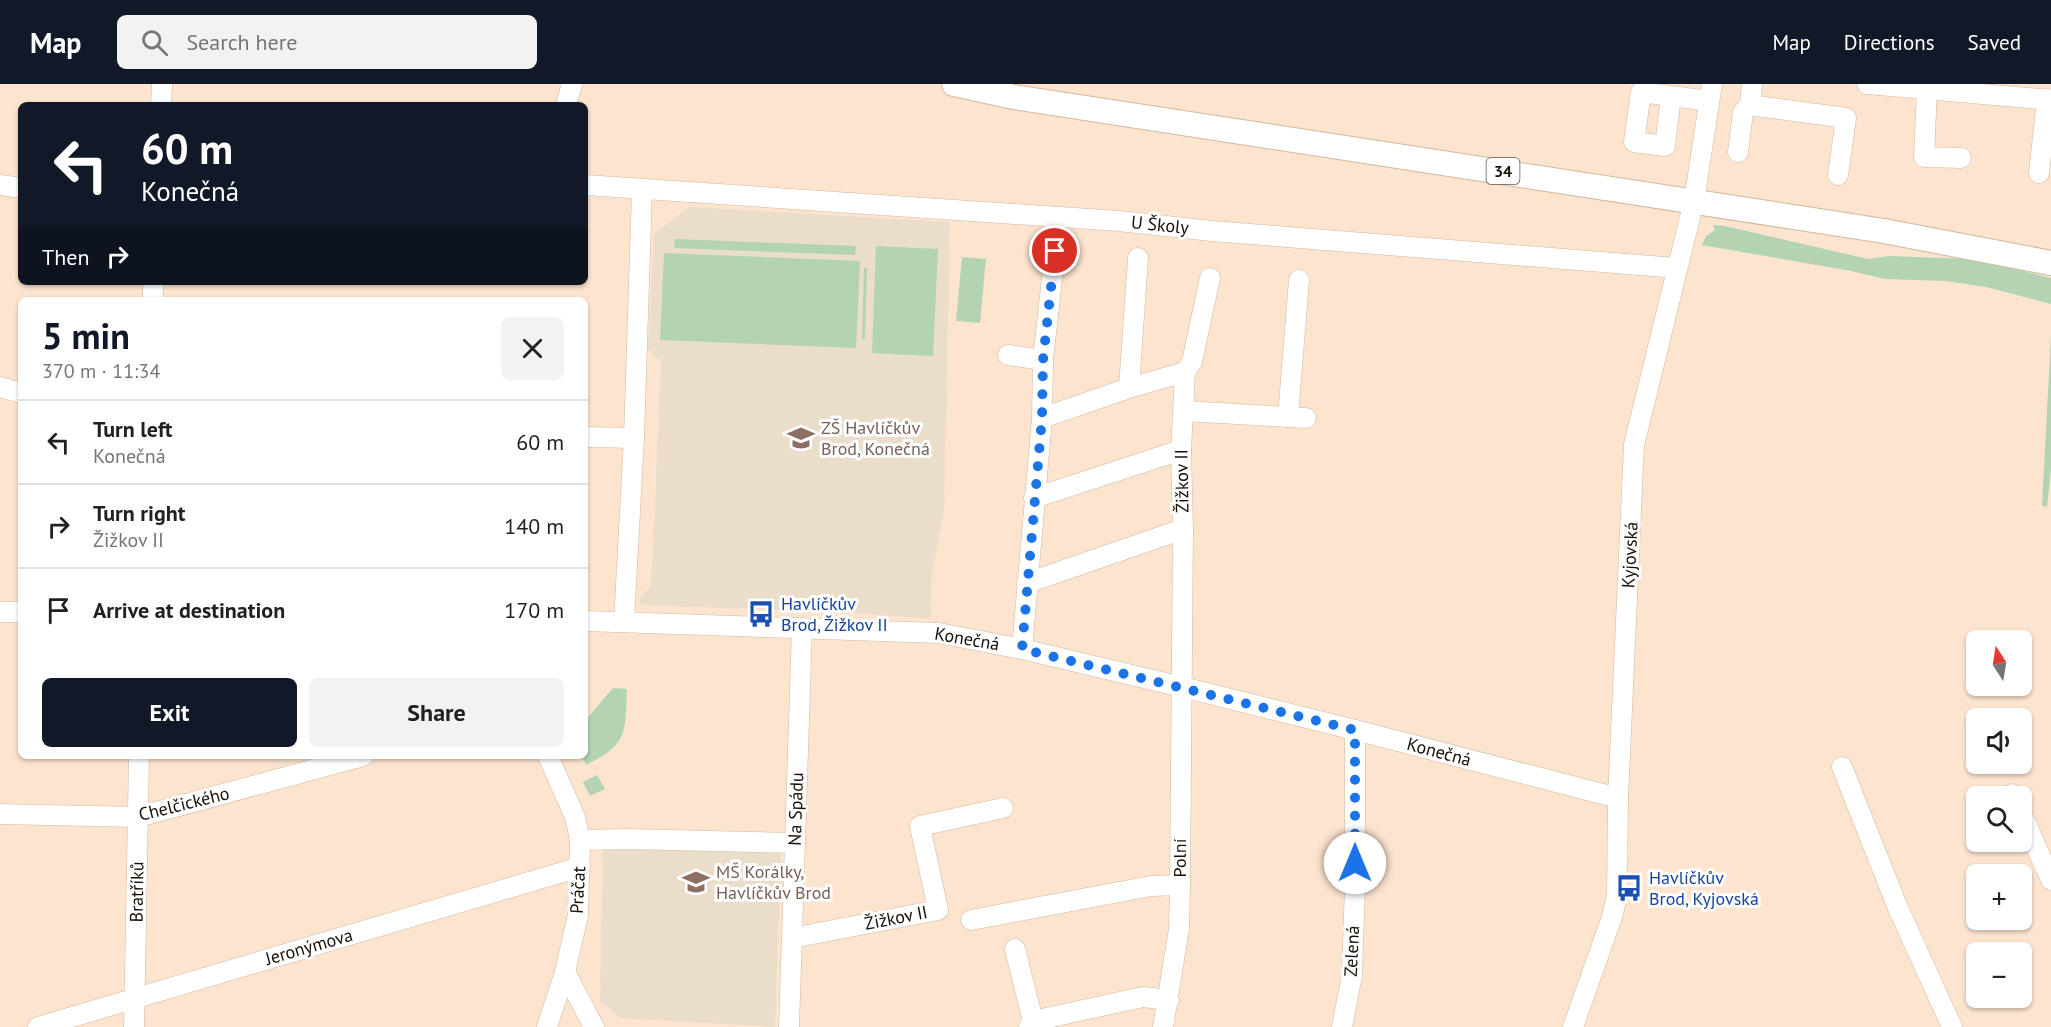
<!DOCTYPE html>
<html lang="en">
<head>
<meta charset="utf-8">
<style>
	:root { --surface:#fff; --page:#f2f2f2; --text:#202124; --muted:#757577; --line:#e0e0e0; --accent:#111827 }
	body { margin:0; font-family:"PT Sans",sans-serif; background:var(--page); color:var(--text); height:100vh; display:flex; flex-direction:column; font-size:22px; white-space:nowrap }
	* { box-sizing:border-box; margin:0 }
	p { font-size:20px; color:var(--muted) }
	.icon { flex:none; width:33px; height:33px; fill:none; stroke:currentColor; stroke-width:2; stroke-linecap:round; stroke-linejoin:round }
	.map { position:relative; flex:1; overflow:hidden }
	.side { position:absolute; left:18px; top:213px; width:570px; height:462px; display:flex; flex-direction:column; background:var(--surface); border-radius:9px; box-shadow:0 2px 4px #0004 }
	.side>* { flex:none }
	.guide { position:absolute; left:18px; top:18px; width:570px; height:183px; border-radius:9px; box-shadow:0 2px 4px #0004; background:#111827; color:#fff; overflow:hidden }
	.needle { width:39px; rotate:348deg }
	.controls { position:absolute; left:1966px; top:546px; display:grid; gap:12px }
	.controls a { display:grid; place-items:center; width:66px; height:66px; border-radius:9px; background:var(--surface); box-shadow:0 2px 4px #0004; font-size:30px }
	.pin { position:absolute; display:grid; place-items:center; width:51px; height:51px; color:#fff; margin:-26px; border:3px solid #fff; border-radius:50%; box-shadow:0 2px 6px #0007 }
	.me { position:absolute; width:66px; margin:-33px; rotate:0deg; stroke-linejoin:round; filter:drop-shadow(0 0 4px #0008) }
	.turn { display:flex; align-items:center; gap:21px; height:126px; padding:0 24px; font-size:27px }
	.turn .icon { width:78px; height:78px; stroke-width:2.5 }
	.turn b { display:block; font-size:42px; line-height:51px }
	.then { display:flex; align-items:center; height:57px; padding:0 24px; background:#0003; gap:12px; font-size:22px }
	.round { display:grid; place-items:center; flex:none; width:63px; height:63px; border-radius:9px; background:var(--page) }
	.head { display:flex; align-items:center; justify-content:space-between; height:102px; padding:0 24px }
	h1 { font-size:36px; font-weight:600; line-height:45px; color:var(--accent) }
	.primary-button { display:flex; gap:12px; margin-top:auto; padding:12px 24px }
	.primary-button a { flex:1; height:69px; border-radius:9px; background:var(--accent); color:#fff; font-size:24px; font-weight:600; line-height:69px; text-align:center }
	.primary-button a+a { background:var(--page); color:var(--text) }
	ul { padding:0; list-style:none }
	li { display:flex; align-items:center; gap:18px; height:84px; padding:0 24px; border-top:2px solid var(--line) }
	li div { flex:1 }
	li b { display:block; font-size:22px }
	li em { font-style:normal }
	header { display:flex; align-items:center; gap:36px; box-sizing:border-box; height:84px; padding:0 30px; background:var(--accent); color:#fff }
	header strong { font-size:28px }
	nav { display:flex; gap:33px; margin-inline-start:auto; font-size:21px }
	.search { width:420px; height:54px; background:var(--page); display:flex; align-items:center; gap:15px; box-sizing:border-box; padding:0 21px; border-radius:9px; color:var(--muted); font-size:22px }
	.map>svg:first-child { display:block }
	.education { fill:#eaddc9 }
	.green { fill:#b2d4b2 }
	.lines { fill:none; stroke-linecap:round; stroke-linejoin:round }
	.minor-casing { stroke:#d3b79d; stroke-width:21 }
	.major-casing { stroke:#d3b79d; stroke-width:26 }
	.minor { stroke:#fff; stroke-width:20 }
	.major { stroke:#fff; stroke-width:24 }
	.route { stroke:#1a73e8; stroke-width:10; stroke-dasharray:0 18 }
	.labels { text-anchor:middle; stroke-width:6; stroke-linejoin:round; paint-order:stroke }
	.shield { fill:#fff; stroke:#5d5650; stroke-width:1.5 }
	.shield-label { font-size:16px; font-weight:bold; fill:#170e05 }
	.street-label { font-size:18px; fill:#170e05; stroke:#fff }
	.education-label { font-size:18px; fill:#785e54; stroke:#fff; text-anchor:start }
	.transit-label { font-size:18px; fill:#164399; stroke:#fff; text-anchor:start }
</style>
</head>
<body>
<header>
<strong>Map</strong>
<div class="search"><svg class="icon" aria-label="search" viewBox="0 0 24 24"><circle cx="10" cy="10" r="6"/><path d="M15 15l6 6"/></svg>Search here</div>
<nav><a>Map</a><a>Directions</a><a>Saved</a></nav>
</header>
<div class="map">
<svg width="2051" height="943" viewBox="0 0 2051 943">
	<rect width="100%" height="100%" fill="#fce4cf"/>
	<g class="education">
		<path d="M689 123 950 138 944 428 932 490 930 535 844 528 837 518 824 517 815 527 642 521 638 516 651 502 655 421 661 278 648 265 654 150Z"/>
		<path d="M603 764 781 768 775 943 620 934 600 916Z"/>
	</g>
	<g class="green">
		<path d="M1713 141 1725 142 1868 175 1889 172 1973 175 2051 194V220L1986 203 1946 197 1885 195 1851 187 1702 161 1706 152 1715 146Z"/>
		<path d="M675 155 856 162 855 171 674 164Z"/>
		<path d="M876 162 938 165 933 272 872 269Z"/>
		<path d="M664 169 860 177 856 264 660 256Z"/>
		<path d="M962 173 986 175 980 239 956 237Z"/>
		<path d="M864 184H867L865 255H862Z"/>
		<path d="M2051 252V385L2047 423 2042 422Z"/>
		<path d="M613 604 627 605C625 648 629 660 586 681L582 672H585V637Z"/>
		<path d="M597 691 605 705 590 712 583 698Z"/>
	</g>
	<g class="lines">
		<defs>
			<g id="minor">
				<path d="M1867 0 2051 16"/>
				<path d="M1927 5 1924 73 1961 74"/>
				<path d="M1671 12 1665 62 1634 58 1641 8 1709 17"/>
				<path d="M161 21 162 0"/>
				<path d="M566 21 572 0"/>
				<path d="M1750 21 1846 34 1838 91"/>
				<path d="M1738 68 1743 28 1750 21 1752 0"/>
				<path d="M2039 89 2047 15"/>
				<path d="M0 101 21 104"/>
				<path d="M585 101 1119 137 1212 147 1677 184"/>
				<path d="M153 216V198"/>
				<path d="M1008 271 1043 276"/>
				<path d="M0 303 21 309"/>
				<path d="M1129 304 1138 174"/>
				<path d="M1184 327 1288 333 1299 196"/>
				<path d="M1288 333 1306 334"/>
				<path d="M1042 334 1129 304 1185 288"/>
				<path d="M585 353 634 354"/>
				<path d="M1034 414 1181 366"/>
				<path d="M1027 499 1183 445"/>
				<path d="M0 528H21"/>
				<path d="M585 537 939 549 1022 565 1182 603 1355 646 1618 714"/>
				<path d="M624 538 634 354 642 106"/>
				<path d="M1022 565 1042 334 1043 276 1055 167"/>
				<path d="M1842 683 1898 824 1952 943"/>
				<path d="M2012 710 2014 712"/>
				<path d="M0 730 138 733 363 672"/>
				<path d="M2022 731 2051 796"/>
				<path d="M580 756 628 755 795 759"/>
				<path d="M971 836 1151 802 1180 801"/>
				<path d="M792 854 938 826 920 742 1003 724"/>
				<path d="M1015 865 1033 937 1029 943"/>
				<path d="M565 888 594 943"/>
				<path d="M1033 937 1143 913 1169 916"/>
				<path d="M38 943 580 783"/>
				<path d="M134 943 139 672"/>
				<path d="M547 943 565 888 578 831 580 756 575 733 548 672"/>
				<path d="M789 943 802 544"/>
				<path d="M1163 943 1179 845 1180 801 1183 445 1181 366 1185 288 1192 278 1210 194"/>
				<path d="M1342 943 1352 891 1355 801V646"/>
				<path d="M1573 943 1612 833 1617 812 1618 714 1634 361 1694 117 1712 0"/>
			</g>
			<path id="major" d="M954 0 1014 13 1884 147 2051 179"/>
		</defs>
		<use href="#minor" class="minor-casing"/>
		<use href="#major" class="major-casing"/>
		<use href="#minor" class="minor"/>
		<use href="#major" class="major"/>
	</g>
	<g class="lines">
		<path class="route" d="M1055 167 1043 276 1042 334 1022 565 1355 646V779"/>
	</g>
	<defs>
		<symbol id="school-bare" viewBox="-9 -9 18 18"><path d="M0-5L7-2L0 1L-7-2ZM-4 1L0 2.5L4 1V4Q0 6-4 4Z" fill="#8d6e63" stroke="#fff" stroke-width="2.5" paint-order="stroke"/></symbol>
		<symbol id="bus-bare" viewBox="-9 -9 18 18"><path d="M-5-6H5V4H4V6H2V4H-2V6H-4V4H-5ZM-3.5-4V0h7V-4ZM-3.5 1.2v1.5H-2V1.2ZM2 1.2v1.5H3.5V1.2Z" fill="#1a4fb4" stroke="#fff" stroke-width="2.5" paint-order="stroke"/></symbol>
	</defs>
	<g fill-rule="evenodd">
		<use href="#school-bare" x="782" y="335" width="38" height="38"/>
		<use href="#bus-bare" x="742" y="511" width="38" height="38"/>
		<use href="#school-bare" x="677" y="779" width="38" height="38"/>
		<use href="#bus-bare" x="1610" y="785" width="38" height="38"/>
	</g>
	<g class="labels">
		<rect class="shield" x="1486.5" y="74" width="33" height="26" rx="4.5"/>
		<g class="shield-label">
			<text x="1503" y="93">34</text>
		</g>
		<g class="street-label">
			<text transform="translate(1160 141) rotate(6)" y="6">U Školy</text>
			<text transform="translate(1182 397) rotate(-91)" y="6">Žižkov II</text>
			<text transform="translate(1630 471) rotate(-87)" y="6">Kyjovská</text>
			<text transform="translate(967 555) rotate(10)" y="6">Konečná</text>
			<text transform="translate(1439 668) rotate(15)" y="6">Konečná</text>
			<text transform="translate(184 720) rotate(-14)" y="6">Chelčického</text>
			<text transform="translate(796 725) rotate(-88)" y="6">Na Spádu</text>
			<text transform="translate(1180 774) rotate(-90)" y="6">Polní</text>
			<text transform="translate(578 806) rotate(-87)" y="6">Práčat</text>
			<text transform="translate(137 808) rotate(-89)" y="6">Bratříků</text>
			<text transform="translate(896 834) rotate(-11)" y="6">Žižkov II</text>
			<text transform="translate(309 863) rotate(-16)" y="6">Jeronýmova</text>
			<text transform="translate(1352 867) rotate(-87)" y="6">Zelená</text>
		</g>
		<g class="education-label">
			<text x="821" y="350">ZŠ Havlíčkův<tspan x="821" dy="21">Brod, Konečná</tspan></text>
			<text x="716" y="794">MŠ Korálky,<tspan x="716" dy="21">Havlíčkův Brod</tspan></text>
		</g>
		<g class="transit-label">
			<text x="781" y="526">Havlíčkův<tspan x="781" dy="21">Brod, Žižkov II</tspan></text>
			<text x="1649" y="800">Havlíčkův<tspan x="1649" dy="21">Brod, Kyjovská</tspan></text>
		</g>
	</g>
</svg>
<div class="controls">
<a><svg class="needle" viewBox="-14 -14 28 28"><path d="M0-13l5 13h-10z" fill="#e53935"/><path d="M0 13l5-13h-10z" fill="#757577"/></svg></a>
<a><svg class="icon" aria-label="sound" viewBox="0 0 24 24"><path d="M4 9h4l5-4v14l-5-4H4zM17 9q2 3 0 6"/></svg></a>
<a><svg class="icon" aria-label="search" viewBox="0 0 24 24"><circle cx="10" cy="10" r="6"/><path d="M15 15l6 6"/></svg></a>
<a>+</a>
<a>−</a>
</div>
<div class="pin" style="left:1055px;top:167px;background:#d93025"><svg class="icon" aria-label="arrive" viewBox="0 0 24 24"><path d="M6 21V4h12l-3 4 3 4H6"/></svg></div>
<svg class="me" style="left:1355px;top:779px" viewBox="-20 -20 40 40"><circle r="19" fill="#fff"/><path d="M0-13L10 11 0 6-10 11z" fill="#1a73e8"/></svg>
<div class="guide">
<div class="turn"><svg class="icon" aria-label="left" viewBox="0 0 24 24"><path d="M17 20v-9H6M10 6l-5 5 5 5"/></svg><div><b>60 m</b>Konečná</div></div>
<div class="then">Then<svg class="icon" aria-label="right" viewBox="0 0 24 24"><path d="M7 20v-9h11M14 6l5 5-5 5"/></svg></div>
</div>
<section class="side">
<div class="head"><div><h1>5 min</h1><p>370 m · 11:34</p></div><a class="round"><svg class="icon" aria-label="close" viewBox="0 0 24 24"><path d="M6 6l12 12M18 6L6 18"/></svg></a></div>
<ul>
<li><svg class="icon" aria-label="left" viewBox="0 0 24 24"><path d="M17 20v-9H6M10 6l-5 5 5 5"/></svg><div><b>Turn left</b><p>Konečná</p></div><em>60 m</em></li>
<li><svg class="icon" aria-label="right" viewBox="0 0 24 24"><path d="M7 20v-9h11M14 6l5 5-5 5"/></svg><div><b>Turn right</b><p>Žižkov II</p></div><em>140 m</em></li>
<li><svg class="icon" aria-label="arrive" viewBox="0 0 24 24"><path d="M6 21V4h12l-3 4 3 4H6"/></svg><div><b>Arrive at destination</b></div><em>170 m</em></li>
</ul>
<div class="primary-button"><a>Exit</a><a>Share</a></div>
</section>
</div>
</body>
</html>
